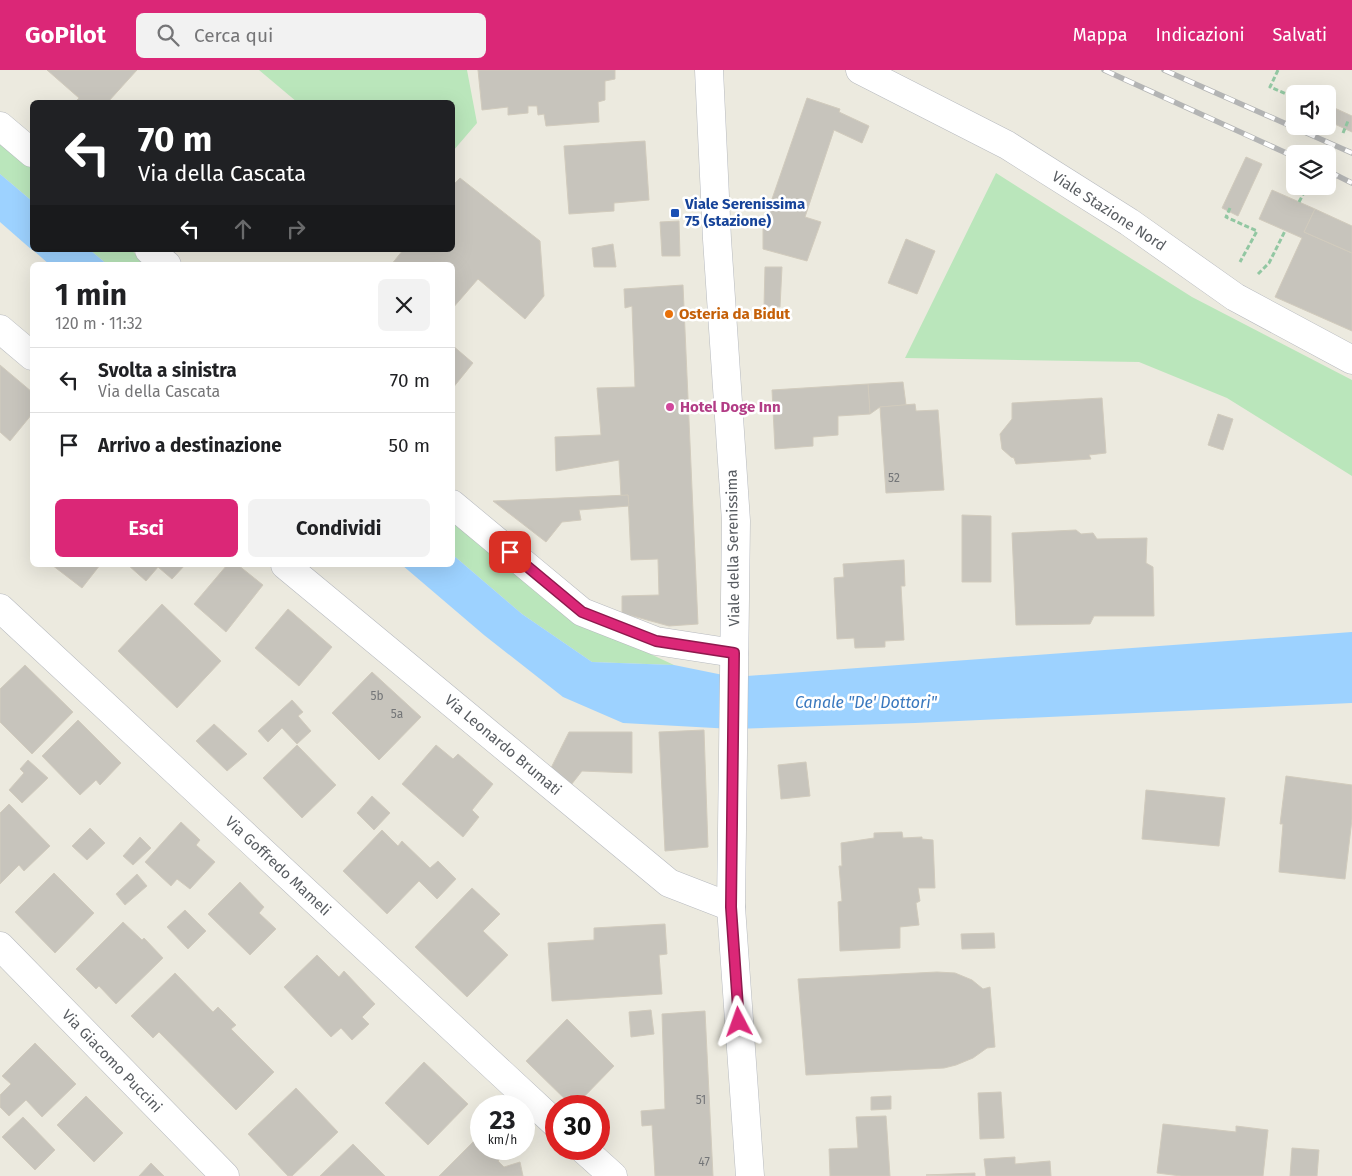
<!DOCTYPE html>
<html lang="it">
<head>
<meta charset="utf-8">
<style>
	:root { --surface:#fff; --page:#f2f2f2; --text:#202124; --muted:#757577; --line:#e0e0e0; --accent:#db2777 }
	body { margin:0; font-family:"Fira Sans",sans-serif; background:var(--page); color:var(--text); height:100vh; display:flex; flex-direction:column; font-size:19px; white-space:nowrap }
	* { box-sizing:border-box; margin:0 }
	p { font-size:16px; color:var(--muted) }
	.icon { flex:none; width:28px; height:28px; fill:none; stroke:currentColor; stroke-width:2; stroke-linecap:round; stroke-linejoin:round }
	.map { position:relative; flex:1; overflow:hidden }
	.drawer { position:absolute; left:30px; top:192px; width:425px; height:305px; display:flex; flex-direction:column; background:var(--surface); border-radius:8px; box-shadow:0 5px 20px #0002 }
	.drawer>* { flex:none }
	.banner { position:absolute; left:30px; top:30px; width:425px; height:152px; border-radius:8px; box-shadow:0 5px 20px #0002; background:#202124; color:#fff; overflow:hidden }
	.buttons { position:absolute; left:1286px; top:15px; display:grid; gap:10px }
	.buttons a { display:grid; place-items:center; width:50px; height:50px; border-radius:8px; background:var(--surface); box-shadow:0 5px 20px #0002; font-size:25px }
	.speed { position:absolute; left:470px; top:1025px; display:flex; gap:10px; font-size:25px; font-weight:700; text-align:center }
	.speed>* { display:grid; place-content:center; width:65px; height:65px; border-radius:50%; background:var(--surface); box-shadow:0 5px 20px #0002; line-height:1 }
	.speed small { font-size:12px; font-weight:400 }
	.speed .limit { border:8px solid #d22; background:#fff; color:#111 }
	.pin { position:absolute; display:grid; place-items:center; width:42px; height:42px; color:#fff; margin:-21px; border-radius:10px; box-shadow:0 2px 8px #0006 }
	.me { position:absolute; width:55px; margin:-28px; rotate:356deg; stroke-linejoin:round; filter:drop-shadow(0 0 4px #0008) }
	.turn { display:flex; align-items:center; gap:18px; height:105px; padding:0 25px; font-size:22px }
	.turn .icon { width:65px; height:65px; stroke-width:2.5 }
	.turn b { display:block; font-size:35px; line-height:42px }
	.lanes { display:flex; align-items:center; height:48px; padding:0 25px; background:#0003; justify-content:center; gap:25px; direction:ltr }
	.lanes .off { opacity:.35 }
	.round { display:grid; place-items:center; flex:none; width:52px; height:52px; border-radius:8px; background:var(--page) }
	.summary { display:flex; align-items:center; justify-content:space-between; height:85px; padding:0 25px }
	h1 { font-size:30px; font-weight:700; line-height:38px }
	.button { display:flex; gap:10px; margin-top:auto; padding:10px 25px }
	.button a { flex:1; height:58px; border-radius:8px; background:var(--accent); color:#fff; font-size:20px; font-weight:700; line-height:58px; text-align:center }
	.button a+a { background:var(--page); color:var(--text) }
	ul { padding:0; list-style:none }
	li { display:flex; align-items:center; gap:15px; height:65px; padding:0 25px; border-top:1px solid var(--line) }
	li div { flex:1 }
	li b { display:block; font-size:19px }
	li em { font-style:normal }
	header { display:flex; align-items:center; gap:30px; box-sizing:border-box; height:70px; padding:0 25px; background:var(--accent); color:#fff }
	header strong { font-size:24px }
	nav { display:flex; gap:28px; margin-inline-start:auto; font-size:18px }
	.search { width:350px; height:45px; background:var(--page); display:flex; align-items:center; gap:12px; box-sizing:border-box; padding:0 18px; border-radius:8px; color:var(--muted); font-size:19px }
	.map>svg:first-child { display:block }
	.green { fill:#bae6bb }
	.water { fill:#9dd2ff }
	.building { fill:#c7c4bc; stroke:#d1cbbd }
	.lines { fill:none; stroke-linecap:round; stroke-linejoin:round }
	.minor-casing { stroke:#b7babf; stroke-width:29 }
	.path { stroke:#92c7a2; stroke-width:3; stroke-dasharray:5 2.5; stroke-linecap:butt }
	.minor { stroke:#fff; stroke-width:28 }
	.rail-casing { stroke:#b3b4b4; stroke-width:5.5 }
	.rail { stroke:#fff; stroke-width:4; stroke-dasharray:11; stroke-linecap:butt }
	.route-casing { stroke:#8e194d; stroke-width:12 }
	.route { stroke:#db2777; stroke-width:9 }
	.transit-dot { fill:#1a4fb4; stroke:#fff; stroke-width:2 }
	.food-dot { fill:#e8710a; stroke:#fff; stroke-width:2 }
	.hotel-dot { fill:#d1479c; stroke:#fff; stroke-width:2 }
	.labels { text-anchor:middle; stroke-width:5; stroke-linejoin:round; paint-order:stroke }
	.number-label { font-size:12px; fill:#747678 }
	.transit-label { font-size:15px; font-weight:bold; fill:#164399; stroke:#fff; text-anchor:start }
	.street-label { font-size:15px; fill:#585c61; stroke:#fff }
	.food-label { font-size:15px; font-weight:bold; fill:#c56008; stroke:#fff; text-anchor:start }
	.hotel-label { font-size:15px; font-weight:bold; fill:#b23c85; stroke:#fff; text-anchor:start }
	.water-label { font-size:16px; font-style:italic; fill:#3978be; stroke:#fff }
</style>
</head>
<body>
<header>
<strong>GoPilot</strong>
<div class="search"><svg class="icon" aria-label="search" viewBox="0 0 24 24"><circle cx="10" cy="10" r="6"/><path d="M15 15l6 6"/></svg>Cerca qui</div>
<nav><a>Mappa</a><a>Indicazioni</a><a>Salvati</a></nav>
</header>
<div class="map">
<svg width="1352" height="1106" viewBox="0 0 1352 1106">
	<rect width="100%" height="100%" fill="#eceadf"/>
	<g class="green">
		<path d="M259 0H467L477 53 453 81 452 32H297Z"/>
		<path d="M0 72 32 99V131L0 104Z"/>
		<path d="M996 103 1192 227 1352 310V406L1227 328 1139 292 905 288Z"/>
		<path d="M90 180H131L149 195H108Z"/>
		<path d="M452 447 573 548 674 595 592 592 522 544 453 485Z"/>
	</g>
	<g class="water">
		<path d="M0 104 32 131V180L0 152Z"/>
		<path d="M33 180H90L108 195H50Z"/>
		<path d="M453 485 522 544 592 592 674 595 733 607 1352 562V633L915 653 733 659 623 653 563 627 484 565 402 495H452Z"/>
	</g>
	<g class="building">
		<path d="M47 0H137L108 32H75L79 28Z"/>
		<path d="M478 0H615V9L605 11V30L598 32 599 52 546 56 544 44 538 45 537 36H528V43L508 45V37L482 40Z"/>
		<path d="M807 28 840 39 839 42 869 56 862 73 834 60 805 147 821 152 807 191 763 179V155Z"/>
		<path d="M1328 35 1352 46V62L1328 51Z"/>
		<path d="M645 71 649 130 614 133V141L569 144 564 76Z"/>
		<path d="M1246 87 1262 94 1238 146 1222 138Z"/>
		<path d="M460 108 540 171 544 226 525 249 478 209 452 239V195H391L403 180H452V116Z"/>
		<path d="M1272 120 1315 139 1304 162 1352 183V261L1275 227 1302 168 1259 149Z"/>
		<path d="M1315 139 1352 156V183L1304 162Z"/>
		<path d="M679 151 680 186H662L660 152Z"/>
		<path d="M906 169 935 181 917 224 888 213Z"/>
		<path d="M613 174 616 197H594L592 178Z"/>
		<path d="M765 197H782L780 237 764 236Z"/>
		<path d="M683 215 698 554 669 556 622 543V526L659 525 658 489 631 490 628 425 621 426 619 390 556 401 555 367 601 365 597 318 635 317 632 236 625 238 624 219Z"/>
		<path d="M452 275 473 293 452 319Z"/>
		<path d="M0 295 32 322V344L10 371 0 362Z"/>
		<path d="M903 312 906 335 880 337 870 344 868 314Z"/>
		<path d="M868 314 870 344 838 346V365L813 367V376L775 379 772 320Z"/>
		<path d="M1102 328 1106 383 1089 385 1091 389 1016 394 1014 388 1011 387 1002 379 1000 364 1012 349V333Z"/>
		<path d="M915 334 916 341 938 340 944 420 886 423 880 337Z"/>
		<path d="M1218 344 1233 349 1223 380 1208 375Z"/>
		<path d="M628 425 629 436 579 440 581 450 562 452 546 472 493 431Z"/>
		<path d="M962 445 991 446V512H962Z"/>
		<path d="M1076 460 1081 464 1093 463 1097 469 1147 468 1146 493 1153 497 1154 546H1094L1090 554 1016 555 1012 463Z"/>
		<path d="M904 490 905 516H901L904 570 885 571V577L855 578 854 568 837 569 834 508 844 507 843 494Z"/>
		<path d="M52 495H100L82 518Z"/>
		<path d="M128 495H185L172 509 158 497 146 511Z"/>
		<path d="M227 495H238L263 515 226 562 194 534Z"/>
		<path d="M162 534 221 591 177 638 118 581Z"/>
		<path d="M288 539 332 577 299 616 255 578Z"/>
		<path d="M25 595 73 642 32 684 0 652V619Z"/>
		<path d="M372 602 421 647 379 690 332 643Z"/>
		<path d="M292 630 303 642 298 646 311 661 297 674 282 658 268 672 258 661Z"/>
		<path d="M78 650 121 693 100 715 96 710 80 725 42 686Z"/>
		<path d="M214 654 247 684 227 701 196 671Z"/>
		<path d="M704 660 708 777 665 781 659 662Z"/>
		<path d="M569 662H632V703L582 701 571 715 550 700Z"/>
		<path d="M297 675 336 715 302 748 263 708Z"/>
		<path d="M436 675 453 689 458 684 493 714 472 740 479 747 463 767 402 714Z"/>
		<path d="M28 690 48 708 22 733 9 720 24 703 20 699Z"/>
		<path d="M806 692 810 726 781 729 778 695Z"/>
		<path d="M1286 706 1352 715V749L1345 809 1279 802 1283 754H1280Z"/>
		<path d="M1146 720 1225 728 1219 776 1142 769Z"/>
		<path d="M372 726 390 743 374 760 357 743Z"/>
		<path d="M9 734 50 776 24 801 19 795 0 814V743Z"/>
		<path d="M181 752 200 770 196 775 215 792 190 819 177 809 171 816 145 792Z"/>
		<path d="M90 758 105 773 87 790 72 776Z"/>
		<path d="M382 760 398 776 402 771 430 798 438 791 456 809 437 829 419 811 387 844 343 801Z"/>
		<path d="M902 762 903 768 922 767V769L933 770 935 818H918L920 831 916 833 919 855 900 857V878L840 881 838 832 842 831 839 796H842L841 773 874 768V763Z"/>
		<path d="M140 767 151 778 133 795 123 786Z"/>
		<path d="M54 803 94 843 55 883 15 842Z"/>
		<path d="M137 804 147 816 125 835 116 824Z"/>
		<path d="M240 812 264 837 259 843 276 859 250 885 208 844Z"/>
		<path d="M472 818 500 844 483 861 508 885 467 927 415 877Z"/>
		<path d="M185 840 206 861 188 879 167 857Z"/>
		<path d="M123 852 142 870 144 868 163 888 116 934 99 916 96 919 76 899Z"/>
		<path d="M665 854 667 884 659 885 662 924 552 931 548 873 594 870V858Z"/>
		<path d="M994 863 995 878 962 879 961 864Z"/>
		<path d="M317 885 339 907 344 901 375 934 362 947 369 954 352 970 341 958 331 967 284 917Z"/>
		<path d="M937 902 955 903 972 910 983 919 990 917 995 977 987 978 973 988 956 995 944 998 806 1005 798 909Z"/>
		<path d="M175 903 213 942 218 937 236 955 231 959 274 1002 236 1040 159 962 153 968 131 946Z"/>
		<path d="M651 940 654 964 631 967 629 942Z"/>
		<path d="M705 941 713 1106H655L652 1055 642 1056 641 1041 665 1039 662 944Z"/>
		<path d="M567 949 614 996 575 1036H572L526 991Z"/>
		<path d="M35 973 76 1014 42 1047 26 1030 9 1046 0 1037V1025L11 1014 2 1006Z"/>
		<path d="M424 992 468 1034 428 1075 385 1033Z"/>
		<path d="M296 1018 338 1062 292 1106H288L248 1064Z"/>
		<path d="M1001 1022 1004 1068 980 1069 978 1023Z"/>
		<path d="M86 1026 123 1063 94 1092 57 1055Z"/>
		<path d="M891 1026V1039L871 1040V1027Z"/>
		<path d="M886 1046 890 1106H830L829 1079 858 1078 856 1047Z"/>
		<path d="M23 1047 55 1080 35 1100 2 1067Z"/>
		<path d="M1163 1054 1236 1062V1056L1268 1060 1263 1106H1181L1157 1103Z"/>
		<path d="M481 1064V1079H510L498 1091 504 1097 520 1092 523 1106H439Z"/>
		<path d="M353 1074 385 1106H320Z"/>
		<path d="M1292 1078 1319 1080 1317 1106H1290Z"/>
		<path d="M1015 1087V1094L1050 1091 1051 1106H986L984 1089Z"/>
		<path d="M151 1093 164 1106H139Z"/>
		<path d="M975 1103V1106L926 1105Z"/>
	</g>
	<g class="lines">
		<defs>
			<g id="minor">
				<path d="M709 0 717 169 736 451 731 837 750 1106"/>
				<path d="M860 0 1007 75 1129 152 1235 227 1352 290"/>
				<path d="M0 56 32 83"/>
				<path d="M149 180 167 195"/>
				<path d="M0 259 32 286"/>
				<path d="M452 434 582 542 656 571 734 583"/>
				<path d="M285 495 669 813 731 837"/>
				<path d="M0 538 556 1054"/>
				<path d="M0 876 225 1106"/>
				<path d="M583 1079 613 1106"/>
			</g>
		</defs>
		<use href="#minor" class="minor-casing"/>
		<g class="path">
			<path d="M1278 0 1270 17 1286 24"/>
			<path d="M1343 63 1348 51"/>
			<path d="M1299 132 1307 117"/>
			<path d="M1230 138 1226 147 1257 161 1240 192"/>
			<path d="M1258 204 1269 193 1285 161"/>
		</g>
		<use href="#minor" class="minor"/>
		<defs>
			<g id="rail">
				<path d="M1104 0 1295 87"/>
				<path d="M1164 0 1352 83"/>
				<path d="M1328 101 1352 113"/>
			</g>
		</defs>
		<use href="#rail" class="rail-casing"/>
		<use href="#rail" class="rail"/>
	</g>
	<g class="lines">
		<defs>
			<path id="route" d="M510 482 582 542 656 571 734 583 731 837 739 952"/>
		</defs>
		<use href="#route" class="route-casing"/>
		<use href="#route" class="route"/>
	</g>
	<rect class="transit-dot" x="670" y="138" width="10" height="10" rx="2.5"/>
	<circle class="food-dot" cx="669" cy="244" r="5"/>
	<circle class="hotel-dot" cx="670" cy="337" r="5"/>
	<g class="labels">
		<g class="number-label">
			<text x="894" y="412">52</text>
			<text x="377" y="630">5b</text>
			<text x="397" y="648">5a</text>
			<text x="701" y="1034">51</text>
			<text x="704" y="1096">47</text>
		</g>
		<g class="transit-label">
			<text x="685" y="139">Viale Serenissima<tspan x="685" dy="17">75 (stazione)</tspan></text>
		</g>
		<g class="street-label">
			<text transform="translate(1109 141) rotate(33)" y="5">Viale Stazione Nord</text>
			<text transform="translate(733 478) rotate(-91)" y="5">Viale della Serenissima</text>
			<text transform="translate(503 675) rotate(40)" y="5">Via Leonardo Brumati</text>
			<text transform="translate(278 796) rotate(43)" y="5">Via Goffredo Mameli</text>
			<text transform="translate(112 991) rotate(46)" y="5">Via Giacomo Puccini</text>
		</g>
		<g class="food-label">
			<text x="679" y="249">Osteria da Bidut</text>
		</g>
		<g class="hotel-label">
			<text x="680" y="342">Hotel Doge Inn</text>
		</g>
		<g class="water-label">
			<text x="866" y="638">Canale "De' Dottori"</text>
		</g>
	</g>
</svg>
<div class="buttons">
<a><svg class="icon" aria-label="sound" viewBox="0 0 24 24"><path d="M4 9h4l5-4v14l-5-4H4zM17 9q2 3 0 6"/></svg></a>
<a><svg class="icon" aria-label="layers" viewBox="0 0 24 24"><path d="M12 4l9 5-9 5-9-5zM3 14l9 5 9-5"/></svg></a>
</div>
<div class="speed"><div>23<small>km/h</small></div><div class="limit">30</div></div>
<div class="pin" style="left:510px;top:482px;background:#d93025"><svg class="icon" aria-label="arrive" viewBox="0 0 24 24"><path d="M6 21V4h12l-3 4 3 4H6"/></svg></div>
<svg class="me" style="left:739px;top:952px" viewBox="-20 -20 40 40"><path d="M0-17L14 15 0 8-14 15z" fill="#db2777" stroke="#fff" stroke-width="4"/></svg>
<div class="banner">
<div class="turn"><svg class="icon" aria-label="left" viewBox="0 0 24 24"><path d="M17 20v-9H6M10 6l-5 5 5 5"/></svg><div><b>70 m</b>Via della Cascata</div></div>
<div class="lanes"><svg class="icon" aria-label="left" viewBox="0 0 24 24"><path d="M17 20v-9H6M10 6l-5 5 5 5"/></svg><svg class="icon off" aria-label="ahead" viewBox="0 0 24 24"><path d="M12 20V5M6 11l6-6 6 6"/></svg><svg class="icon off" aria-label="right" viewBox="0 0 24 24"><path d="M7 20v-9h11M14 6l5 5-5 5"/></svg></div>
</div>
<section class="drawer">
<div class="summary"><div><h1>1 min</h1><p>120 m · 11:32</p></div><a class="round"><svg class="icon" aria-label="close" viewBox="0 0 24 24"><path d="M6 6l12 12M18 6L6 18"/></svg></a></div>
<ul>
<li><svg class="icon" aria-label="left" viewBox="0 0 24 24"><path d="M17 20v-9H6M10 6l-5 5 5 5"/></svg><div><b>Svolta a sinistra</b><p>Via della Cascata</p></div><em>70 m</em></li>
<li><svg class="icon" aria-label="arrive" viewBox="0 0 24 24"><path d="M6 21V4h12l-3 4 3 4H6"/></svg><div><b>Arrivo a destinazione</b></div><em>50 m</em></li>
</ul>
<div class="button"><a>Esci</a><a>Condividi</a></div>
</section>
</div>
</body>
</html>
